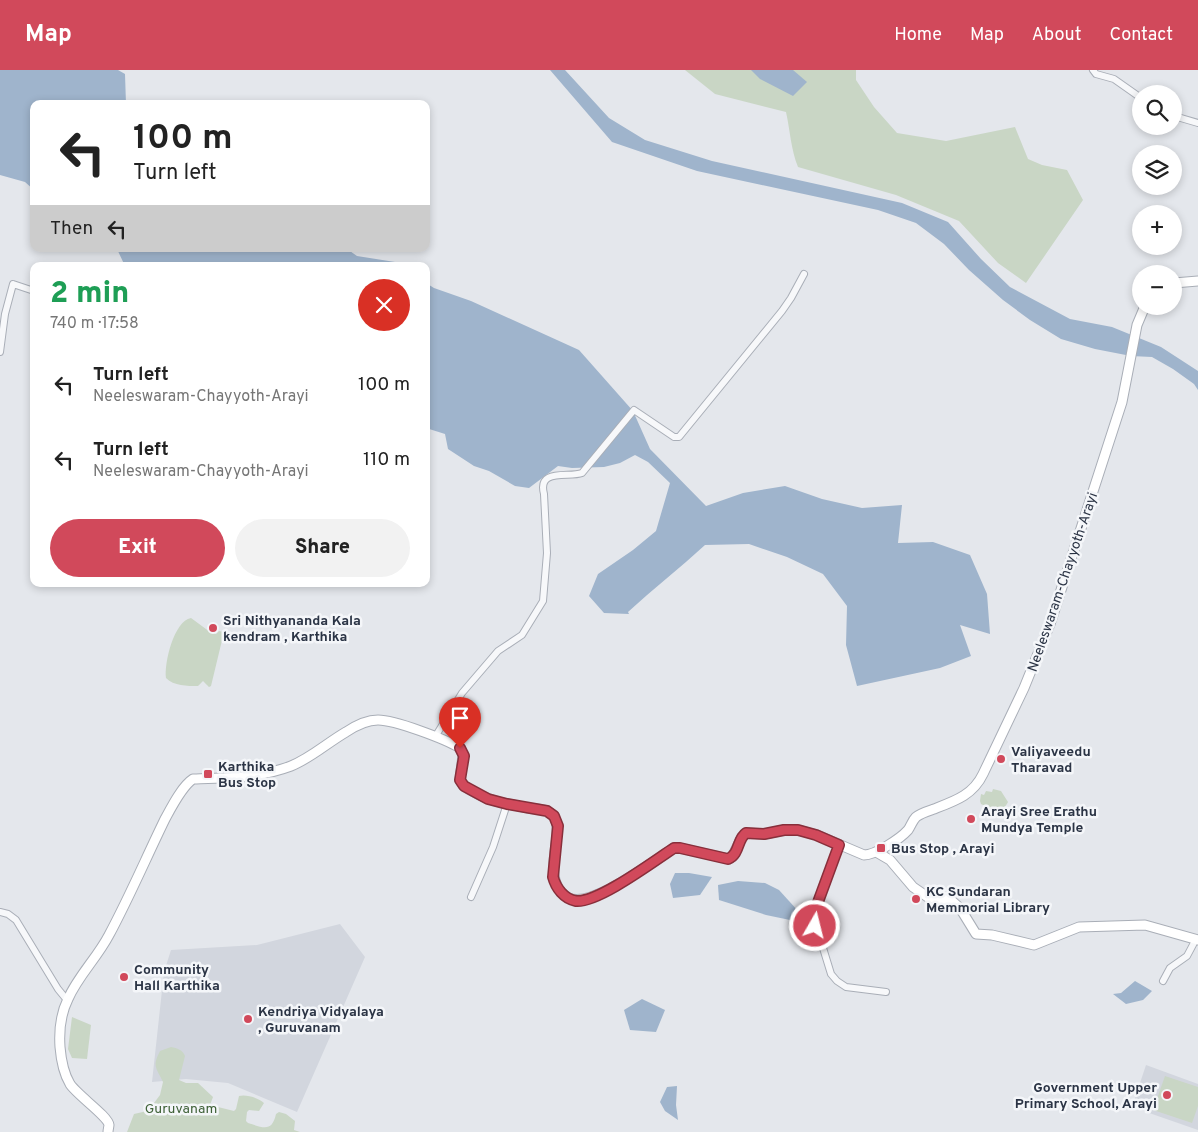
<!DOCTYPE html>
<html lang="en">
<head>
<meta charset="utf-8">
<style>
	:root { --surface:#fff; --page:#f2f2f2; --text:#222; --muted:#767676; --accent:#d1495b }
	body { margin:0; font-family:Overpass,sans-serif; background:var(--page); color:var(--text); height:100vh; display:flex; flex-direction:column; font-size:19px; white-space:nowrap }
	* { box-sizing:border-box; margin:0 }
	p { font-size:16px; color:var(--muted) }
	.icon { flex:none; width:28px; height:28px; fill:none; stroke:currentColor; stroke-width:2; stroke-linecap:round; stroke-linejoin:round }
	.map { position:relative; flex:1; overflow:hidden }
	.sheet { position:absolute; left:30px; top:192px; width:400px; height:325px; display:flex; flex-direction:column; background:var(--surface); border-radius:10px; box-shadow:0 2px 8px #0003 }
	.sheet>* { flex:none }
	.guide { position:absolute; left:30px; top:30px; width:400px; height:152px; border-radius:10px; box-shadow:0 2px 8px #0003; background:#fff; color:var(--text); overflow:hidden }
	.buttons { position:absolute; left:1132px; top:15px; display:grid; gap:10px }
	.buttons a { display:grid; place-items:center; width:50px; height:50px; border-radius:50%; background:var(--surface); box-shadow:0 2px 8px #0003; font-size:25px }
	.pin { position:absolute; display:grid; place-items:center; width:42px; height:42px; color:#fff; margin:-51px -21px; border-radius:50% 50% 50% 0; rotate:-45deg; box-shadow:0 0 5px #0007 }
	.pin .icon { rotate:45deg }
	.me { position:absolute; width:55px; margin:-28px; rotate:8deg; stroke-linejoin:round; filter:drop-shadow(0 0 4px #0008) }
	.turn { display:flex; align-items:center; gap:18px; height:105px; padding:0 20px; font-size:22px }
	.turn .icon { width:65px; height:65px; stroke-width:2.5 }
	.turn b { display:block; font-size:35px; line-height:42px }
	.then { display:flex; align-items:center; height:48px; padding:0 20px; background:#0003; gap:10px; font-size:19px }
	.round { display:grid; place-items:center; flex:none; width:52px; height:52px; border-radius:26px; background:var(--page) }
	.overview { display:flex; align-items:center; justify-content:space-between; height:85px; padding:0 20px }
	h1 { font-size:30px; font-weight:800; line-height:38px; color:#1e9e55 }
	.action { display:flex; gap:10px; margin-top:auto; padding:10px 20px }
	.action a { flex:1; height:58px; border-radius:30px; background:var(--accent); color:#fff; font-size:20px; font-weight:800; line-height:58px; text-align:center }
	.action a+a { background:var(--page); color:var(--text) }
	ul { padding:0; list-style:none }
	li { display:flex; align-items:center; gap:15px; height:75px; padding:0 20px }
	li div { flex:1 }
	li b { display:block; font-size:19px }
	li em { font-style:normal }
	header { display:flex; align-items:center; gap:30px; box-sizing:border-box; height:70px; padding:0 25px; background:var(--accent); color:#fff }
	header strong { font-size:24px }
	nav { display:flex; gap:28px; margin-inline-start:auto; font-size:18px }
	.map>svg:first-child { display:block }
	.built { fill:#d2d6de }
	.green { fill:#c9d6c5 }
	.water { fill:#9fb4cc }
	.lines { fill:none; stroke-linecap:round; stroke-linejoin:round }
	.street-casing { stroke:#a9aeb7; stroke-width:8 }
	.secondary-casing { stroke:#a9aeb7; stroke-width:11 }
	.street { stroke:#f7f8fa; stroke-width:6 }
	.secondary { stroke:#fff; stroke-width:9 }
	.route-casing { stroke:#882f3b; stroke-width:12 }
	.route { stroke:#d1495b; stroke-width:9 }
	.poi-dot { fill:#d1495b; stroke:#f4f6f9; stroke-width:2 }
	.labels { text-anchor:middle; stroke-width:5; stroke-linejoin:round; paint-order:stroke }
	.street-label { font-size:14px; fill:#2b3445; stroke:#f4f6f9 }
	.poi-label { font-size:14px; font-weight:bold; fill:#2b3445; stroke:#f4f6f9; text-anchor:start }
	.park-label { font-size:14px; fill:#3f6138; stroke:#f4f6f9 }
</style>
</head>
<body>
<header>
<strong>Map</strong>
<nav><a>Home</a><a>Map</a><a>About</a><a>Contact</a></nav>
</header>
<div class="map">
<svg width="1198" height="1062" viewBox="0 0 1198 1062">
	<rect width="100%" height="100%" fill="#e4e7ec"/>
	<g class="built">
		<path d="M340 854 365 887 297 1042 228 1013 186 1009 152 1012 164 902 171 880 257 875Z"/>
		<path d="M1146 995 1198 1014V1060L1132 1037Z"/>
	</g>
	<g class="green">
		<path d="M685 0H856V10L874 37 897 63 946 71 1015 57 1028 89 1042 95 1067 100 1083 130 1026 213 998 193 959 151 896 125 798 97C791 80 790 60 786 42L715 24Z"/>
		<path d="M191 548 210 562 216 564 219 561 224 562 211 616 209 617 203 611 198 616C187 616 174 616 166 608 164 593 174 551 191 548Z"/>
		<path d="M993 719 1001 721 1008 732C1001 746 991 738 981 734L980 731 981 724 984 725 986 721 992 722Z"/>
		<path d="M72 947 91 955 87 989 72 988 68 979Z"/>
		<path d="M171 977C177 978 183 980 185 986L179 1010 186 1013H198L213 1027 210 1035 234 1041 236 1039 239 1026C246 1024 259 1028 264 1033L259 1041 249 1040 247 1042 246 1051 248 1053C264 1058 272 1062 276 1044L279 1042 286 1044 295 1051 294 1060 300 1062H127L134 1044 147 1041 154 1033 160 1025 163 1012C156 997 152 997 160 981Z"/>
		<path d="M1165 1006 1198 1017V1036L1192 1053 1153 1040Z"/>
	</g>
	<g class="water">
		<path d="M0 0H118L125 4 126 34H34V120L25 112 0 105Z"/>
		<path d="M550 0H565L609 48 645 70 712 91 902 133 948 152 981 189 1010 217 1070 249 1112 257 1161 277 1198 301V320L1194 314 1173 299 1152 287 1131 286 1095 279 1061 269 1030 250 1003 230 969 200 944 174 916 153 878 140 697 101 612 72Z"/>
		<path d="M751 0H793L807 12 793 26 760 9Z"/>
		<path d="M117 179H347L357 186 395 192 402 196H125Z"/>
		<path d="M426 213 434 218 471 231 579 280 633 341 650 379 706 436 743 423 785 416 822 429 862 438 902 435 898 473 933 472 970 485 987 524 990 564 960 555 971 586 940 598 857 616 846 575 847 536 823 504 787 487 749 474 705 475C680 498 653 519 628 542L629 544 604 543 589 526 598 504 633 480 656 461 670 413 648 392 635 385 620 393 604 397 572 398 558 396 529 418 515 416 489 401 474 396 448 379 445 364 426 358Z"/>
		<path d="M675 803H689L712 807 700 825 673 828 670 814Z"/>
		<path d="M738 811 765 813 779 820 799 842 790 850 766 845 719 830 718 815Z"/>
		<path d="M1135 911 1152 921 1143 930 1126 934 1113 924 1121 923Z"/>
		<path d="M642 929 665 940 656 962 630 960 624 940Z"/>
		<path d="M677 1016 676 1035 678 1050 665 1041 660 1032 667 1017Z"/>
	</g>
	<g class="lines">
		<defs>
			<g id="street">
				<path d="M1093 0 1096 4 1114 9 1141 28"/>
				<path d="M1174 46 1198 53"/>
				<path d="M0 282 5 244 13 214 34 221"/>
				<path d="M435 667 462 623 498 581 522 565 543 531 547 483 544 424C537 398 569 408 582 403L634 340 674 367H679L782 241 791 228 804 204"/>
				<path d="M839 775 814 843 815 857 819 865 831 904 837 911 846 917 886 922"/>
				<path d="M471 827 493 777 507 734"/>
				<path d="M0 842 8 844 16 850 58 919 67 930"/>
				<path d="M1163 911 1170 898 1187 886 1196 869"/>
			</g>
			<g id="secondary">
				<path d="M1174 213 1198 211"/>
				<path d="M878 783 890 790 913 817 929 828 951 830 960 838 976 864 992 865 1034 875 1079 857 1145 855 1198 870"/>
				<path d="M108 1062C108 1060 109 1056 109 1055 108 1046 77 1025 70 1014 64 1004 61 989 60 977 59 962 61 943 68 929 78 906 97 888 109 865 129 828 146 788 165 749 171 738 182 716 193 709 226 708 259 708 291 696 311 688 327 673 346 662 355 656 367 650 378 650 395 650 445 669 460 678L463 685 460 710C463 716 468 719 474 722 491 732 509 734 528 738 534 739 542 739 547 741 574 753 535 806 567 827 589 841 653 791 674 778H680L729 789 732 787 742 767 747 763 765 764 784 760H798L817 765 864 785C875 785 900 769 908 760 911 756 912 751 916 747 921 743 928 741 934 739 955 731 973 725 983 704L1024 618 1050 554 1122 332 1137 255 1145 236"/>
			</g>
		</defs>
		<use href="#street" class="street-casing"/>
		<use href="#secondary" class="secondary-casing"/>
		<use href="#street" class="street"/>
		<use href="#secondary" class="secondary"/>
	</g>
	<g class="lines">
		<defs>
			<path id="route" d="M460 678 464 686 460 710 464 716 488 729 507 734 547 741 554 746 558 756 553 807C556 818 564 829 576 831 598 833 654 791 674 778H680L728 789C740 784 737 769 746 763L764 764 784 760H798L816 765 839 775 814 843 815 856"/>
		</defs>
		<use href="#route" class="route-casing"/>
		<use href="#route" class="route"/>
	</g>
	<g class="poi-dot">
		<circle cx="213" cy="558" r="5"/>
		<circle cx="1001" cy="689" r="5"/>
		<rect x="203" y="699" width="10" height="10" rx="2.5"/>
		<circle cx="971" cy="749" r="5"/>
		<rect x="876" y="773" width="10" height="10" rx="2.5"/>
		<circle cx="916" cy="829" r="5"/>
		<circle cx="124" cy="907" r="5"/>
		<circle cx="248" cy="949" r="5"/>
		<circle cx="1167" cy="1025" r="5"/>
	</g>
	<g class="labels">
		<g class="street-label">
			<text transform="translate(1062 512) rotate(-71)" y="5">Neeleswaram-Chayyoth-Arayi</text>
		</g>
		<g class="poi-label">
			<text x="223" y="555">Sri Nithyananda Kala<tspan x="223" dy="16">kendram , Karthika</tspan></text>
			<text x="1011" y="686">Valiyaveedu<tspan x="1011" dy="16">Tharavad</tspan></text>
			<text x="218" y="701">Karthika<tspan x="218" dy="16">Bus Stop</tspan></text>
			<text x="981" y="746">Arayi Sree Erathu<tspan x="981" dy="16">Mundya Temple</tspan></text>
			<text x="891" y="783">Bus Stop , Arayi</text>
			<text x="926" y="826">KC Sundaran<tspan x="926" dy="16">Memmorial Library</tspan></text>
			<text x="134" y="904">Community<tspan x="134" dy="16">Hall Karthika</tspan></text>
			<text x="258" y="946">Kendriya Vidyalaya<tspan x="258" dy="16">, Guruvanam</tspan></text>
			<text x="1157" y="1022" text-anchor="end">Government Upper<tspan x="1157" dy="16">Primary School, Arayi</tspan></text>
		</g>
		<g class="park-label">
			<text x="181" y="1043">Guruvanam</text>
		</g>
	</g>
</svg>
<div class="buttons">
<a><svg class="icon" aria-label="search" viewBox="0 0 24 24"><circle cx="10" cy="10" r="6"/><path d="M15 15l6 6"/></svg></a>
<a><svg class="icon" aria-label="layers" viewBox="0 0 24 24"><path d="M12 4l9 5-9 5-9-5zM3 14l9 5 9-5"/></svg></a>
<a>+</a>
<a>−</a>
</div>
<div class="pin" style="left:460px;top:678px;background:#d93025"><svg class="icon" aria-label="arrive" viewBox="0 0 24 24"><path d="M6 21V4h12l-3 4 3 4H6"/></svg></div>
<svg class="me" style="left:815px;top:856px" viewBox="-20 -20 40 40"><circle r="17" fill="#d1495b" stroke="#fff" stroke-width="3"/><path d="M0-11L8 9 0 5-8 9z" fill="#fff"/></svg>
<div class="guide">
<div class="turn"><svg class="icon" aria-label="left" viewBox="0 0 24 24"><path d="M17 20v-9H6M10 6l-5 5 5 5"/></svg><div><b>100 m</b>Turn left</div></div>
<div class="then">Then<svg class="icon" aria-label="left" viewBox="0 0 24 24"><path d="M17 20v-9H6M10 6l-5 5 5 5"/></svg></div>
</div>
<section class="sheet">
<div class="overview"><div><h1>2 min</h1><p>740 m · 17:58</p></div><a class="round" style="background:#d93025;color:#fff"><svg class="icon" aria-label="close" viewBox="0 0 24 24"><path d="M6 6l12 12M18 6L6 18"/></svg></a></div>
<ul>
<li><svg class="icon" aria-label="left" viewBox="0 0 24 24"><path d="M17 20v-9H6M10 6l-5 5 5 5"/></svg><div><b>Turn left</b><p>Neeleswaram-Chayyoth-Arayi</p></div><em>100 m</em></li>
<li><svg class="icon" aria-label="left" viewBox="0 0 24 24"><path d="M17 20v-9H6M10 6l-5 5 5 5"/></svg><div><b>Turn left</b><p>Neeleswaram-Chayyoth-Arayi</p></div><em>110 m</em></li>
</ul>
<div class="action"><a>Exit</a><a>Share</a></div>
</section>
</div>
</body>
</html>
